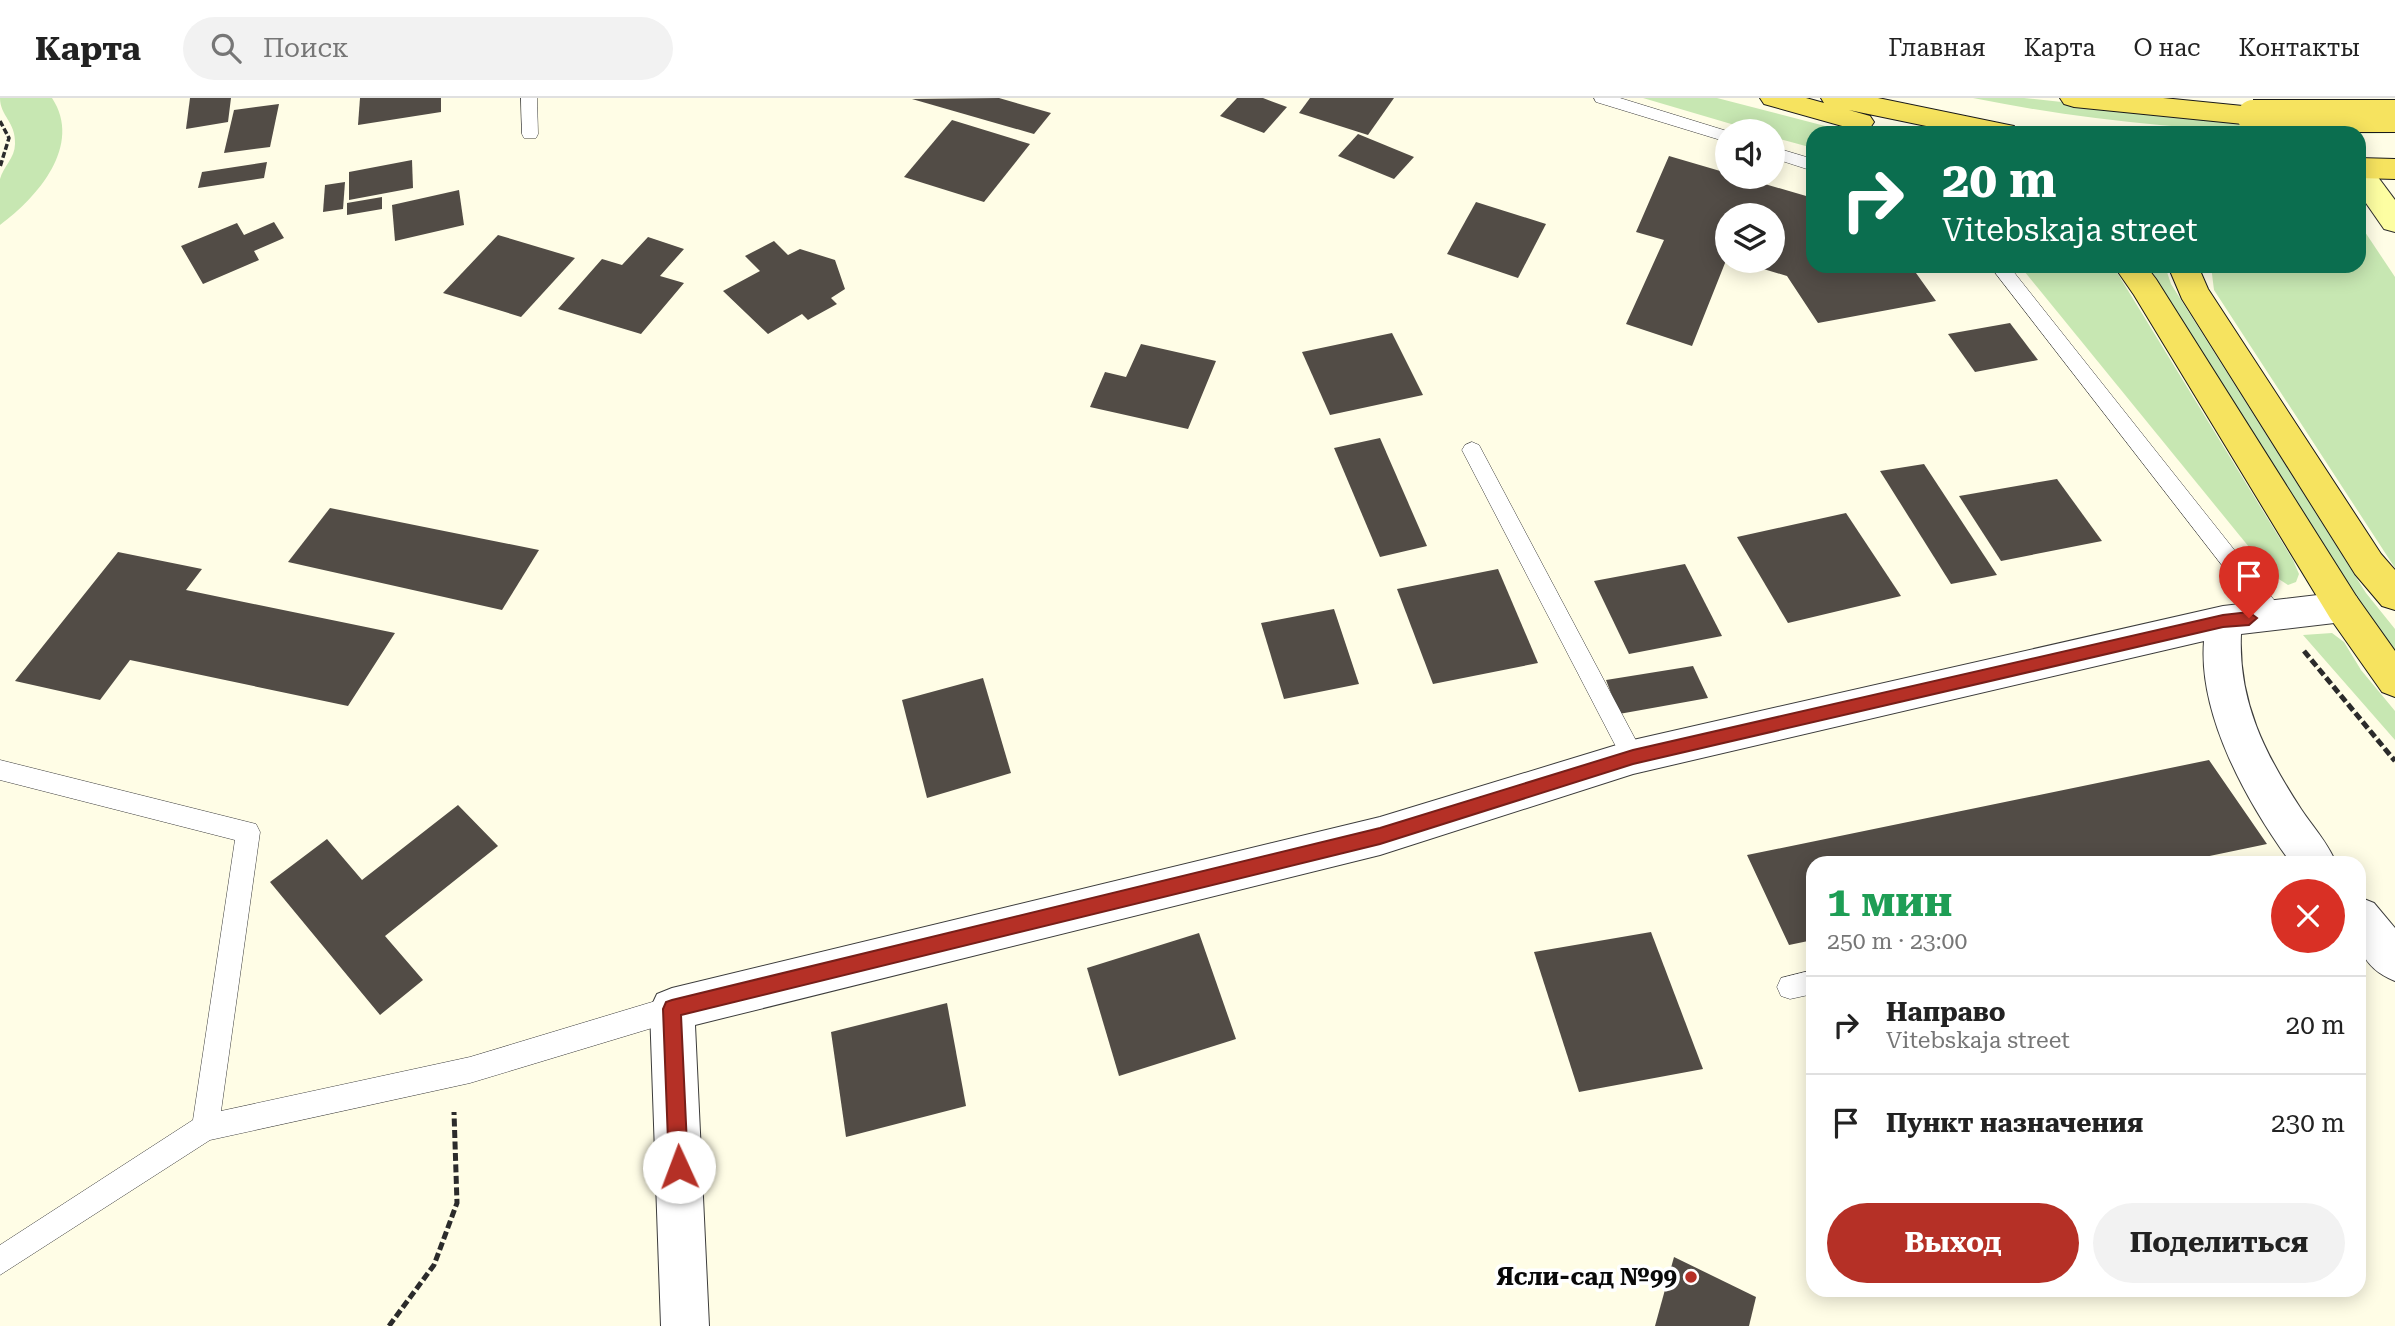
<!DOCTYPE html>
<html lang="ru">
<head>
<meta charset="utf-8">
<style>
	:root { --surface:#fff; --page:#f2f2f2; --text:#222; --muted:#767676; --line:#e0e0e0; --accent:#b53026 }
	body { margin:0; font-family:"Roboto Serif",serif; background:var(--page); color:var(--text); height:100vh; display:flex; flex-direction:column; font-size:26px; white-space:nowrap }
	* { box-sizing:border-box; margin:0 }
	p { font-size:23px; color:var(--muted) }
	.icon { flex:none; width:38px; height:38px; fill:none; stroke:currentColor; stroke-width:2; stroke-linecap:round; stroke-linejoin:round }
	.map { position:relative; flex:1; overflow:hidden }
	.details { position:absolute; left:1806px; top:758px; width:560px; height:441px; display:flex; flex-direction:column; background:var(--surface); border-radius:21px; box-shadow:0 4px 18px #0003 }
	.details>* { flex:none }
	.banner { position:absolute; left:1806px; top:28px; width:560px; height:147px; border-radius:21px; box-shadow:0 4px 18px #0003; background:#0b6e4f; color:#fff; overflow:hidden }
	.buttons { position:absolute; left:1715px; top:21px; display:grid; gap:14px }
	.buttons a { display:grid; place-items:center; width:70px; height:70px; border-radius:50%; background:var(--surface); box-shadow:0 4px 18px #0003; font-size:35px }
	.pin { position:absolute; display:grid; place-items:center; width:60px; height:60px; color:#fff; margin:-72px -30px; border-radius:50% 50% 50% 0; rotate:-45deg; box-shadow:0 0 7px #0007 }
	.pin .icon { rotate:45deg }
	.me { position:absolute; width:77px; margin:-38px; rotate:358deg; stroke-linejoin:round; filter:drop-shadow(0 0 5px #0008) }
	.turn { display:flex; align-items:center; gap:24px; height:147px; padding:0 21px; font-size:32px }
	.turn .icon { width:91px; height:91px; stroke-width:2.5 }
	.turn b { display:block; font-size:49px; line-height:60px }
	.round { display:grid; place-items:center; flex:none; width:74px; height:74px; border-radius:37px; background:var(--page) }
	.head { display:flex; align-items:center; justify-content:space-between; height:119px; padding:0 21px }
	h1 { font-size:42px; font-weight:700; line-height:52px; color:#1e9e55 }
	.cta { display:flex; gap:14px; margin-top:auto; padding:14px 21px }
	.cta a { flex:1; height:80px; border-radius:42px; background:var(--accent); color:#fff; font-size:28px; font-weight:700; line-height:80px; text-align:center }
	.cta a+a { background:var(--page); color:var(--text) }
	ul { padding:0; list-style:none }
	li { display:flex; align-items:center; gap:21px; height:98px; padding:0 21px; border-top:2px solid var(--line) }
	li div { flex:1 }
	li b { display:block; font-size:26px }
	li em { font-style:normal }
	header { display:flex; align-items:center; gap:42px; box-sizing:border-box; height:98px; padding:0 35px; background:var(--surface); border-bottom:2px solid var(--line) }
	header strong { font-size:33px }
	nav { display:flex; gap:38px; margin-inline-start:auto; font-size:24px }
	.search { width:490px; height:63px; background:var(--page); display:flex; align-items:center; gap:18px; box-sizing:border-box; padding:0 24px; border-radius:38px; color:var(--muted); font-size:26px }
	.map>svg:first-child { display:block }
	.green { fill:#c7e7b2 }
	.building { fill:#524c46 }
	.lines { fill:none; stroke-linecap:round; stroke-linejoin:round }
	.lane-casing { stroke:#3c3c3c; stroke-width:1 }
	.street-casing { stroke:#3c3c3c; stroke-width:2 }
	.secondary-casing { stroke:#2b2b2b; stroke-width:2 }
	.primary-casing { stroke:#1a1a1a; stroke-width:2 }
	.path-far1 { stroke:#2b2b2b; stroke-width:3.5; stroke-dasharray:6 2.5; stroke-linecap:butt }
	.path { stroke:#2b2b2b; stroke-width:5; stroke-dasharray:8 3.5; stroke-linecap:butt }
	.lane { fill:#fff; fill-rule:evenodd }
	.street { fill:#fff; fill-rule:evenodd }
	.secondary { fill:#fdfea2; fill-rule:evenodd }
	.primary { fill:#f6e35f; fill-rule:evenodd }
	.primary-bridge-casing { stroke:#1a1a1a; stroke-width:34; stroke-linecap:butt }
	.primary-bridge { stroke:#f6e35f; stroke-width:32 }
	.route { fill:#b53026; stroke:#761f19; stroke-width:2 }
	.poi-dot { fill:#b53026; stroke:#fff; stroke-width:2.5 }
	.labels { text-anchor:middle; stroke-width:7; stroke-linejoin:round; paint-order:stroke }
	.near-poi-label { font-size:24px; font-weight:bold; fill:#090909; stroke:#fff; text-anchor:end }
</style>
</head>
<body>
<header>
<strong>Карта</strong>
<div class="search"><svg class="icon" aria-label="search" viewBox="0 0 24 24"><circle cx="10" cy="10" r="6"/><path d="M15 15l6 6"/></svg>Поиск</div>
<nav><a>Главная</a><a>Карта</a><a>О нас</a><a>Контакты</a></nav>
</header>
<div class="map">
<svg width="2395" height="1228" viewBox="0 0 2395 1228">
	<rect width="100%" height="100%" fill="#fffde6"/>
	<g class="green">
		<path d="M0 0H52C83 47 38 99 0 127 0 113 0 95 0 81 3 69 15 60 15 46 16 24 0 18 0 0Z"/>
		<path d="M1643 0H1717L1852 35H1813V50L1773 39V33H1755Z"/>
		<path d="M1973 0H2024L2273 27 2395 25V35C2256 38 2111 28 1973 0Z"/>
		<path d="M2359 125 2395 179V470L2214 192 2211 168H2359Z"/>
		<path d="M2020 168H2113L2293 462 2299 476 2296 484 2288 487 2271 476Z"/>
		<path d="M2146 168H2165L2171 186 2366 495 2395 531V557L2352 495Z"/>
		<path d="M2332 535 2344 544 2361 572 2395 613V642L2303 537Z"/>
	</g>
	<g class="building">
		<path d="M190 0H231L228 24 186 31Z"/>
		<path d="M360 0H441V14L358 27Z"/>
		<path d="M999 0 1051 15 1034 36 912 1Z"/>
		<path d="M1237 0H1263L1287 9 1264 35 1220 18Z"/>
		<path d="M1310 0H1394L1368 37 1299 15Z"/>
		<path d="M279 6 270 49 224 55 234 12Z"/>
		<path d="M952 22 1030 46 984 104 904 79Z"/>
		<path d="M1358 36 1414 59 1394 81 1338 58Z"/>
		<path d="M1669 58 1727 75V79H1741L1813 100V168H1911L1936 203 1818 225 1787 178 1737 163H1773V117H1727V160L1692 248 1626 226 1664 142 1636 134Z"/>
		<path d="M412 62 413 90 349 102V74Z"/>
		<path d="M267 64 264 80 198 90 202 74Z"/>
		<path d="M345 84 343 111 323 114 325 87Z"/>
		<path d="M459 92 464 127 395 143 392 107Z"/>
		<path d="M382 99V111L347 117V105Z"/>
		<path d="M1476 104 1546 126 1518 180 1447 156Z"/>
		<path d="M274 124 284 140 254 153 259 162 203 186 181 148 237 125 244 137Z"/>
		<path d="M498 137 575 160 521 219 443 195Z"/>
		<path d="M648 139 684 151 660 178 684 185 641 236 558 211 602 161 622 167Z"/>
		<path d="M774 143 788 157 800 151 835 162 845 191 831 200 837 206 808 222 802 216 768 236 723 193 760 173 745 158Z"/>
		<path d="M2010 225 2038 262 1975 274 1948 236Z"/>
		<path d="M1392 235 1423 297 1330 317 1302 254Z"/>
		<path d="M1141 246 1216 263 1188 331 1090 309 1105 274 1126 279Z"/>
		<path d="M1380 340 1427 448 1380 459 1334 350Z"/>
		<path d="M1924 366 1997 477 1951 486 1880 373Z"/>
		<path d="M2057 381 2102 443 2001 463 1959 398Z"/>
		<path d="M330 410 539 452 502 512 288 464Z"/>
		<path d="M1846 415 1901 498 1788 525 1737 439Z"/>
		<path d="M118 454 202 471 186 492 395 535 348 608 130 562 100 602 15 583Z"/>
		<path d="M1685 466 1722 538 1629 556 1594 483Z"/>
		<path d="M1498 471 1538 565 1433 586 1397 491Z"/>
		<path d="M1334 511 1359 586 1284 601 1261 525Z"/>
		<path d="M1693 568 1708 600 1619 616 1606 582Z"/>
		<path d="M983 580 1011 675 927 700 902 602Z"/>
		<path d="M2209 662 2267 746 2176 765H1813V842L1789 847 1747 757Z"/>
		<path d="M458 707 498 748 385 838 423 882 380 917 270 784 327 741 362 782Z"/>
		<path d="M1651 834 1703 971 1579 994 1534 854Z"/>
		<path d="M1199 835 1236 941 1119 978 1087 870Z"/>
		<path d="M947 905 966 1008 846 1039 831 934Z"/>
		<path d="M1674 1159 1756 1199 1749 1228H1655Z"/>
	</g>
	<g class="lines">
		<defs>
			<g id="lane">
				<path d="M521 0H537L538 36 536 40H524L522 36Z"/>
				<path d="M1594 0H1620L1727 33V44L1596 4Z"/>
				<path d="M1773 49 1813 61V73L1773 60Z"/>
				<path d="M1990 168H2009L2282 512 2285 518 2282 524 2274 527 2266 524Z"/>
				<path d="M1472 344 1479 347 1641 652 1645 659 1641 666 1633 669 1625 666 1462 352 1465 347Z"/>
				<path d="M0 662 256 726 260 734 221 1013 470 959 672 898 681 902 685 911 681 920 672 924 470 985 210 1042 0 1177V1147L193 1022 235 742 0 682Z"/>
				<path d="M1813 872V896L1790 901 1781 898 1777 889 1781 880Z"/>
			</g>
			<g id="street">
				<path d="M2343 494 2356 498 2361 509 2356 520 2343 524 2241 536C2238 603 2265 656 2301 711 2313 729 2328 745 2336 765H2291C2248 706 2198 618 2204 543L1633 676 1380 757 695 927 709 1228H661L650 911 657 896 672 890 1380 719 1633 642 2223 508Z"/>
				<path d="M2359 799 2374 805 2395 830V883C2352 865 2359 838 2359 799Z"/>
			</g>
			<path id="secondary" d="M2359 64 2369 67 2395 102V134L2384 131 2359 95Z"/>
			<g id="primary">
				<path d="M1760 0H1806L1824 5 1821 0H1878L2004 26 2014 28 2018 35H1960L1849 12 1870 18 1874 24 1870 30 1860 33 1764 6Z"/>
				<path d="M2060 0H2163L2253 9 2263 12 2267 18 2263 24 2253 27 2074 9 2064 6Z"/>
				<path d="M2359 60 2395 61V81L2359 80Z"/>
				<path d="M2114 168H2146L2156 181 2356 498 2395 553V599L2382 594 2330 520 2134 197Z"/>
				<path d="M2168 168H2198L2208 191 2381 456 2395 472V512L2382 508 2355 476 2182 201Z"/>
			</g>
		</defs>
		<use href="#lane" class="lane-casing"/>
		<use href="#street" class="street-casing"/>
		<use href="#secondary" class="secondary-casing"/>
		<use href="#primary" class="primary-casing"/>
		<path class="path-far1" d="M0 23 9 40 0 69"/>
		<g class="path">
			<path d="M2304 553 2395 663"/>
			<path d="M389 1228 434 1167 457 1105 454 1014"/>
		</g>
		<use href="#lane" class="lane"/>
		<use href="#street" class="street"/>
		<use href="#secondary" class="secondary"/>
		<use href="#primary" class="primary"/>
		<defs>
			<path id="primary-bridge" d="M2253 18H2395"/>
		</defs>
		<use href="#primary-bridge" class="primary-bridge-casing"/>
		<use href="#primary-bridge" class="primary-bridge"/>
	</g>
	<path class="route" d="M2249 514 2257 520 2249 527 2223 529 1633 666 1380 746 681 917 688 1069 685 1076 679 1079 672 1076 669 1069 663 911 666 904 672 902 1380 730 1633 652 2223 517Z"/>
	<circle class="poi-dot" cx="1691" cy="1179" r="7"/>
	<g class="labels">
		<g class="near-poi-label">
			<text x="1677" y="1187">Ясли-сад №99</text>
		</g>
	</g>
</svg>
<div class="buttons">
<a><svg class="icon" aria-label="sound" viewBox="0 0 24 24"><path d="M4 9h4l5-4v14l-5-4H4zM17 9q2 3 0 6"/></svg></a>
<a><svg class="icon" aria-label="layers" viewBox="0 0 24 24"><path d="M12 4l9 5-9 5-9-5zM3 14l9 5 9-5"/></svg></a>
</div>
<div class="pin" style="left:2249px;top:520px;background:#d93025"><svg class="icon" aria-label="arrive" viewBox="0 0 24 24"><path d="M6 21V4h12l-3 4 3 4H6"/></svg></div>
<svg class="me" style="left:679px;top:1069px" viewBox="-20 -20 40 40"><circle r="19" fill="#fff"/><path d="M0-13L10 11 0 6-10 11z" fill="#b53026"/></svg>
<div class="banner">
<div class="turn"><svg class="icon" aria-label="right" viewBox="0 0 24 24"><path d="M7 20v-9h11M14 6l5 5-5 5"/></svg><div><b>20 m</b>Vitebskaja street</div></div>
</div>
<section class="details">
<div class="head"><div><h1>1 мин</h1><p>250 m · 23:00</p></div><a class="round" style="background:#d93025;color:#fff"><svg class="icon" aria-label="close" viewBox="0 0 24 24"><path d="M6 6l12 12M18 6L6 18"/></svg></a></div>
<ul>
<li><svg class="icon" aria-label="right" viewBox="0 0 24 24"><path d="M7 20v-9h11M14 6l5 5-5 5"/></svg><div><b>Направо</b><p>Vitebskaja street</p></div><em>20 m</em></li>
<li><svg class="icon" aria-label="arrive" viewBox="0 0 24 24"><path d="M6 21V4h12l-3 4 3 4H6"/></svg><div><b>Пункт назначения</b></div><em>230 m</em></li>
</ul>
<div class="cta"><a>Выход</a><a>Поделиться</a></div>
</section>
</div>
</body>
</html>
